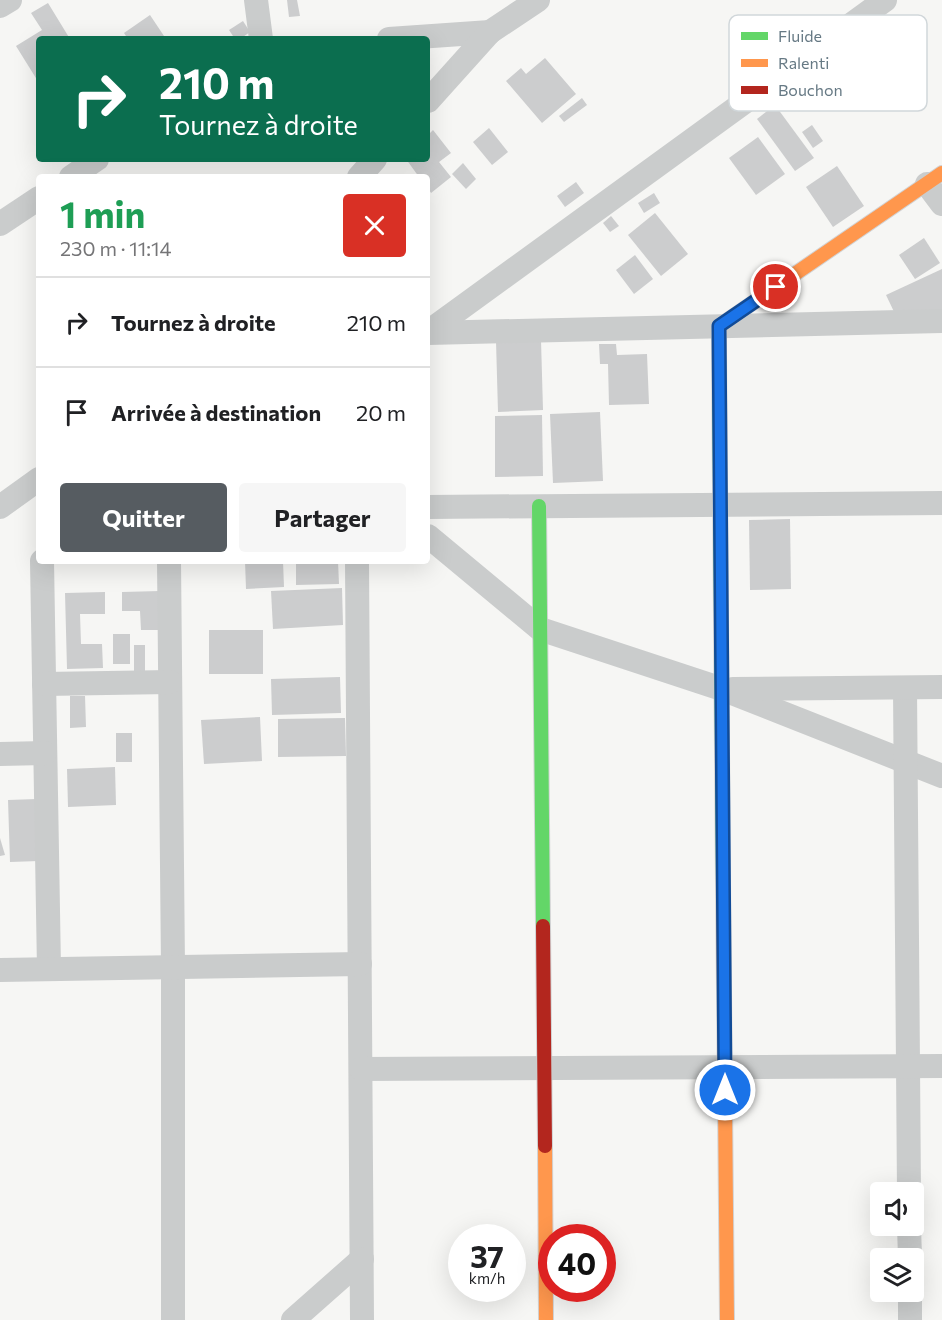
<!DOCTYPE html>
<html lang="fr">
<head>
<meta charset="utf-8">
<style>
	:root { --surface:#fff; --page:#f6f6f6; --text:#202124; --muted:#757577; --line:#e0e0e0; --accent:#565c61 }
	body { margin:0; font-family:Commissioner,sans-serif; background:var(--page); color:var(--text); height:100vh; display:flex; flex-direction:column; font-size:22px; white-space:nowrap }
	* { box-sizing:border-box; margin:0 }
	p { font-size:20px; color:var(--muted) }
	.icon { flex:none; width:33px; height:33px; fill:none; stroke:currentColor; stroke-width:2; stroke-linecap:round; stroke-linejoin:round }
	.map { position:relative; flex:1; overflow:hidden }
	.drawer { position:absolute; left:36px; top:174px; width:394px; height:390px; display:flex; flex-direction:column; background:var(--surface); border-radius:6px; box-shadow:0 6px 24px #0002 }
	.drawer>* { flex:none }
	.top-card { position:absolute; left:36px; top:36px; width:394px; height:126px; border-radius:6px; box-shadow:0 6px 24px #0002; background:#0b6e4f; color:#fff; overflow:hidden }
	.buttons { position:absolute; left:870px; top:1182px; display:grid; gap:12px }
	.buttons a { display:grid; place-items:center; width:54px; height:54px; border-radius:6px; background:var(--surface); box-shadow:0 6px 24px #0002; font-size:30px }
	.speed { position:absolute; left:448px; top:1224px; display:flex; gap:12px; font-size:30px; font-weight:700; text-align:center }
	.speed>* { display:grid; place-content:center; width:78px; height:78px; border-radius:50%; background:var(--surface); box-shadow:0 6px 24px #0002; line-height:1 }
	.speed small { font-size:15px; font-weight:400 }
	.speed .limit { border:9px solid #d22; background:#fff; color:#111 }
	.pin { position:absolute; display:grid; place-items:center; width:51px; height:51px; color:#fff; margin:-26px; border:3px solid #fff; border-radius:50%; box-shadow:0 2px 6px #0007 }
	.me { position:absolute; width:66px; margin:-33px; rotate:0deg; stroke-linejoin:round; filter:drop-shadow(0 0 4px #0008) }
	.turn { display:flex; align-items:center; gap:21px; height:126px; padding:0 24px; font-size:27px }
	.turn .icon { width:78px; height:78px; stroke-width:2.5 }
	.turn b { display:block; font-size:42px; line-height:51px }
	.round { display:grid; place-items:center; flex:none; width:63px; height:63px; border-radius:6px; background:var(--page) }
	.summary { display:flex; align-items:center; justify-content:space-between; height:102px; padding:0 24px }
	h1 { font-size:36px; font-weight:700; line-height:45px; color:#1e9e55 }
	.cta { display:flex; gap:12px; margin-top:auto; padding:12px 24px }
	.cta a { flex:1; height:69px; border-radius:6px; background:var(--accent); color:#fff; font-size:24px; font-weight:700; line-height:69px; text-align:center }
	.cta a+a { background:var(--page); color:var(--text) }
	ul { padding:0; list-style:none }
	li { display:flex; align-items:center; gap:18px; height:90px; padding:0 24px; border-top:2px solid var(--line) }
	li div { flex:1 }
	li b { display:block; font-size:22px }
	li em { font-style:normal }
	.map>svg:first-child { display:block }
	.building { fill:#cccdce }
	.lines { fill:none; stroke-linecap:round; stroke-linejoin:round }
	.fast-casing { stroke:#d2d3d4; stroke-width:16 }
	.slow-casing { stroke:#d2d3d4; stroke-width:16 }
	.jam-casing { stroke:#d2d3d4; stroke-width:16 }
	.street { stroke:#cacccc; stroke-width:24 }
	.fast { stroke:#63d668; stroke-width:14 }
	.slow { stroke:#ff974d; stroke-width:14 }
	.jam { stroke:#b3261e; stroke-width:14 }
	.route-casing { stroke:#114b97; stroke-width:15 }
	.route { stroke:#1a73e8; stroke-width:10 }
	.key { fill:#fff; stroke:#d1d7da; stroke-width:1.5 }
	.key-label { font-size:16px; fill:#667984 }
</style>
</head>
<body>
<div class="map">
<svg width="942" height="1320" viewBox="0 0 942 1320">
	<rect width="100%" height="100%" fill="#f6f6f4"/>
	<g class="building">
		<path d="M287 0H297L300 16 289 17Z"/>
		<path d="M48 3 70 39H39V83L16 46 42 30 31 13Z"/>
		<path d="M150 15 166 39H128L124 33Z"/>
		<path d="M243 21 250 32 240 39H235L229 30Z"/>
		<path d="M545 58 576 94 542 123 506 81 521 68 526 74Z"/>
		<path d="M582 98 587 105 564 122 559 116Z"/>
		<path d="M775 105 814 158 795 171 757 119Z"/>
		<path d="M812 125 823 141 813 148 802 132Z"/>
		<path d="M489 128 508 152 492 165 473 142Z"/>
		<path d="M433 130 451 153 439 162 451 177 431 193 428 188V177H419L406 159H428V135Z"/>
		<path d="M758 137 785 174 756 195 729 158Z"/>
		<path d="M463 163 476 179 466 189 452 174Z"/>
		<path d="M837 166 864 206 833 227 806 187Z"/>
		<path d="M576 182 584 193 565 207 557 196Z"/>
		<path d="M654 193 660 203 644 213 638 203Z"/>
		<path d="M655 213 688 254 661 276 628 235Z"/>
		<path d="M611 216 619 226 610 232 603 223Z"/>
		<path d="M924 238 940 263 915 279 899 255Z"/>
		<path d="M635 255 653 279 634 294 616 270Z"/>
		<path d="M942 269V311L897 318 886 295Z"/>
		<path d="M541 340 543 410 498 412 496 341Z"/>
		<path d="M599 344H616L617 355 647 354 649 404 609 405 608 364H600Z"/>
		<path d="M600 412 603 481 553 483 550 414Z"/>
		<path d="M542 415 543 476 495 477V416Z"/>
		<path d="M790 519 791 589 750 590 749 520Z"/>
		<path d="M245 561H283L284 587 246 589Z"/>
		<path d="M296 561H338L339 584 296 585Z"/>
		<path d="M342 588 343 625 273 629 271 591Z"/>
		<path d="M161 591 162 630H141L140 611H122V592Z"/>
		<path d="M105 592V614H80L81 644H102L103 668 67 669 65 593Z"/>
		<rect x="209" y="630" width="54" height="44"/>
		<rect x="113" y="634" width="17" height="30"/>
		<path d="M134 645H145V671L134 672Z"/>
		<path d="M340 677 341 713 272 715 271 679Z"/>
		<path d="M70 696H85L86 727 70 728Z"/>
		<path d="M260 717 262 761 204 764 201 720Z"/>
		<path d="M345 718 346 756 278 757V719Z"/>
		<rect x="116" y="733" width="16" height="29"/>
		<path d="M115 767 116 805 68 807 67 769Z"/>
		<path d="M37 799 39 861 10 862 8 800Z"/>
		<path d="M0 838 5 855 0 856Z"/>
	</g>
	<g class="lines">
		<defs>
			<g id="fast">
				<path d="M719 353 723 883"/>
				<path d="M539 506 543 926"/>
			</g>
			<g id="slow">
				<path d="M719 353V326L942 173"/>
				<path d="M723 883 727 1320"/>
				<path d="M545 1146 546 1320"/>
			</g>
			<path id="jam" d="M543 926 545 1146"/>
		</defs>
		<use href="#fast" class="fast-casing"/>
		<use href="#slow" class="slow-casing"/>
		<use href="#jam" class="jam-casing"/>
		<g class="street">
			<path d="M256 0 261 39"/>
			<path d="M0 6 10 0"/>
			<path d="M389 39 490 32"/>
			<path d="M428 101 490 32 538 0"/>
			<path d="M71 177 97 159"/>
			<path d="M359 177 375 159"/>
			<path d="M927 184 942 204"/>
			<path d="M0 224 39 198"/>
			<path d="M428 332 885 0"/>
			<path d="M428 333 942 321"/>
			<path d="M0 507 39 479"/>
			<path d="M428 507 942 503"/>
			<path d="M428 536 540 629 722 689 942 776"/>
			<path d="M42 561 49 969"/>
			<path d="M169 561 173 967V1320"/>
			<path d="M357 561 362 1320"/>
			<path d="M44 684 170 682"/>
			<path d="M905 688 909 1192"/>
			<path d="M733 689 942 687"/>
			<path d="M0 754 45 753"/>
			<path d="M0 970 360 964"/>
			<path d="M361 1069 942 1066"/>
			<path d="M909 1226 910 1258"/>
			<path d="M910 1292V1320"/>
			<path d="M293 1320 362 1259"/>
		</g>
		<use href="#fast" class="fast"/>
		<use href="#slow" class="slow"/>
		<use href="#jam" class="jam"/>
	</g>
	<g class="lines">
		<defs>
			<path id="route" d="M725 1090 719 326 776 287"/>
		</defs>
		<use href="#route" class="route-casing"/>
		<use href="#route" class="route"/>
	</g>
	<rect x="729" y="15" width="198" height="96" rx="9" class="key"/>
	<rect x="741" y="32" width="27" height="8" fill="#63d668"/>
	<rect x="741" y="59" width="27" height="8" fill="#ff974d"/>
	<rect x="741" y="86" width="27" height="8" fill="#b3261e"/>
	<g class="key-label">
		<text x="778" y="42">Fluide</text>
		<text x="778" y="69">Ralenti</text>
		<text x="778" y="96">Bouchon</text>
	</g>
</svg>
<div class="buttons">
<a><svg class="icon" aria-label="sound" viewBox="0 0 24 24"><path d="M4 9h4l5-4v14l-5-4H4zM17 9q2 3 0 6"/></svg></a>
<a><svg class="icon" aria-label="layers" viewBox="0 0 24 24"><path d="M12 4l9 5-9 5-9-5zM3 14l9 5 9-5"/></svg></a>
</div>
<div class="speed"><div>37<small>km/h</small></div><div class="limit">40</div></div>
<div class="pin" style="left:776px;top:287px;background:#d93025"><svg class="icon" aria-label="arrive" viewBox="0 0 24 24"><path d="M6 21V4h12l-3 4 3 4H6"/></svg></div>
<svg class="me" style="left:725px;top:1090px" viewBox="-20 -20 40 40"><circle r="17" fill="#1a73e8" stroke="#fff" stroke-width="3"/><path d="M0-11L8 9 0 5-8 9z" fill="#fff"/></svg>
<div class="top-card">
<div class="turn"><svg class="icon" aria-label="right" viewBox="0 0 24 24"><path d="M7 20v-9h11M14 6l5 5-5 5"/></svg><div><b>210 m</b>Tournez à droite</div></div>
</div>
<section class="drawer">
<div class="summary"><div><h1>1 min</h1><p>230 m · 11:14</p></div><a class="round" style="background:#d93025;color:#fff"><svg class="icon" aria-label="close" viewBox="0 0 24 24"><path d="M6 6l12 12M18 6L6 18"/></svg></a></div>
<ul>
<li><svg class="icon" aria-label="right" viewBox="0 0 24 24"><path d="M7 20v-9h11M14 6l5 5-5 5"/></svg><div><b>Tournez à droite</b></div><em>210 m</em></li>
<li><svg class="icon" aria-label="arrive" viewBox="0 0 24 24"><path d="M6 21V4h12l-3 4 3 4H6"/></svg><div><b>Arrivée à destination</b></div><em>20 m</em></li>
</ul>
<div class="cta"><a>Quitter</a><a>Partager</a></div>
</section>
</div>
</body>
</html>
